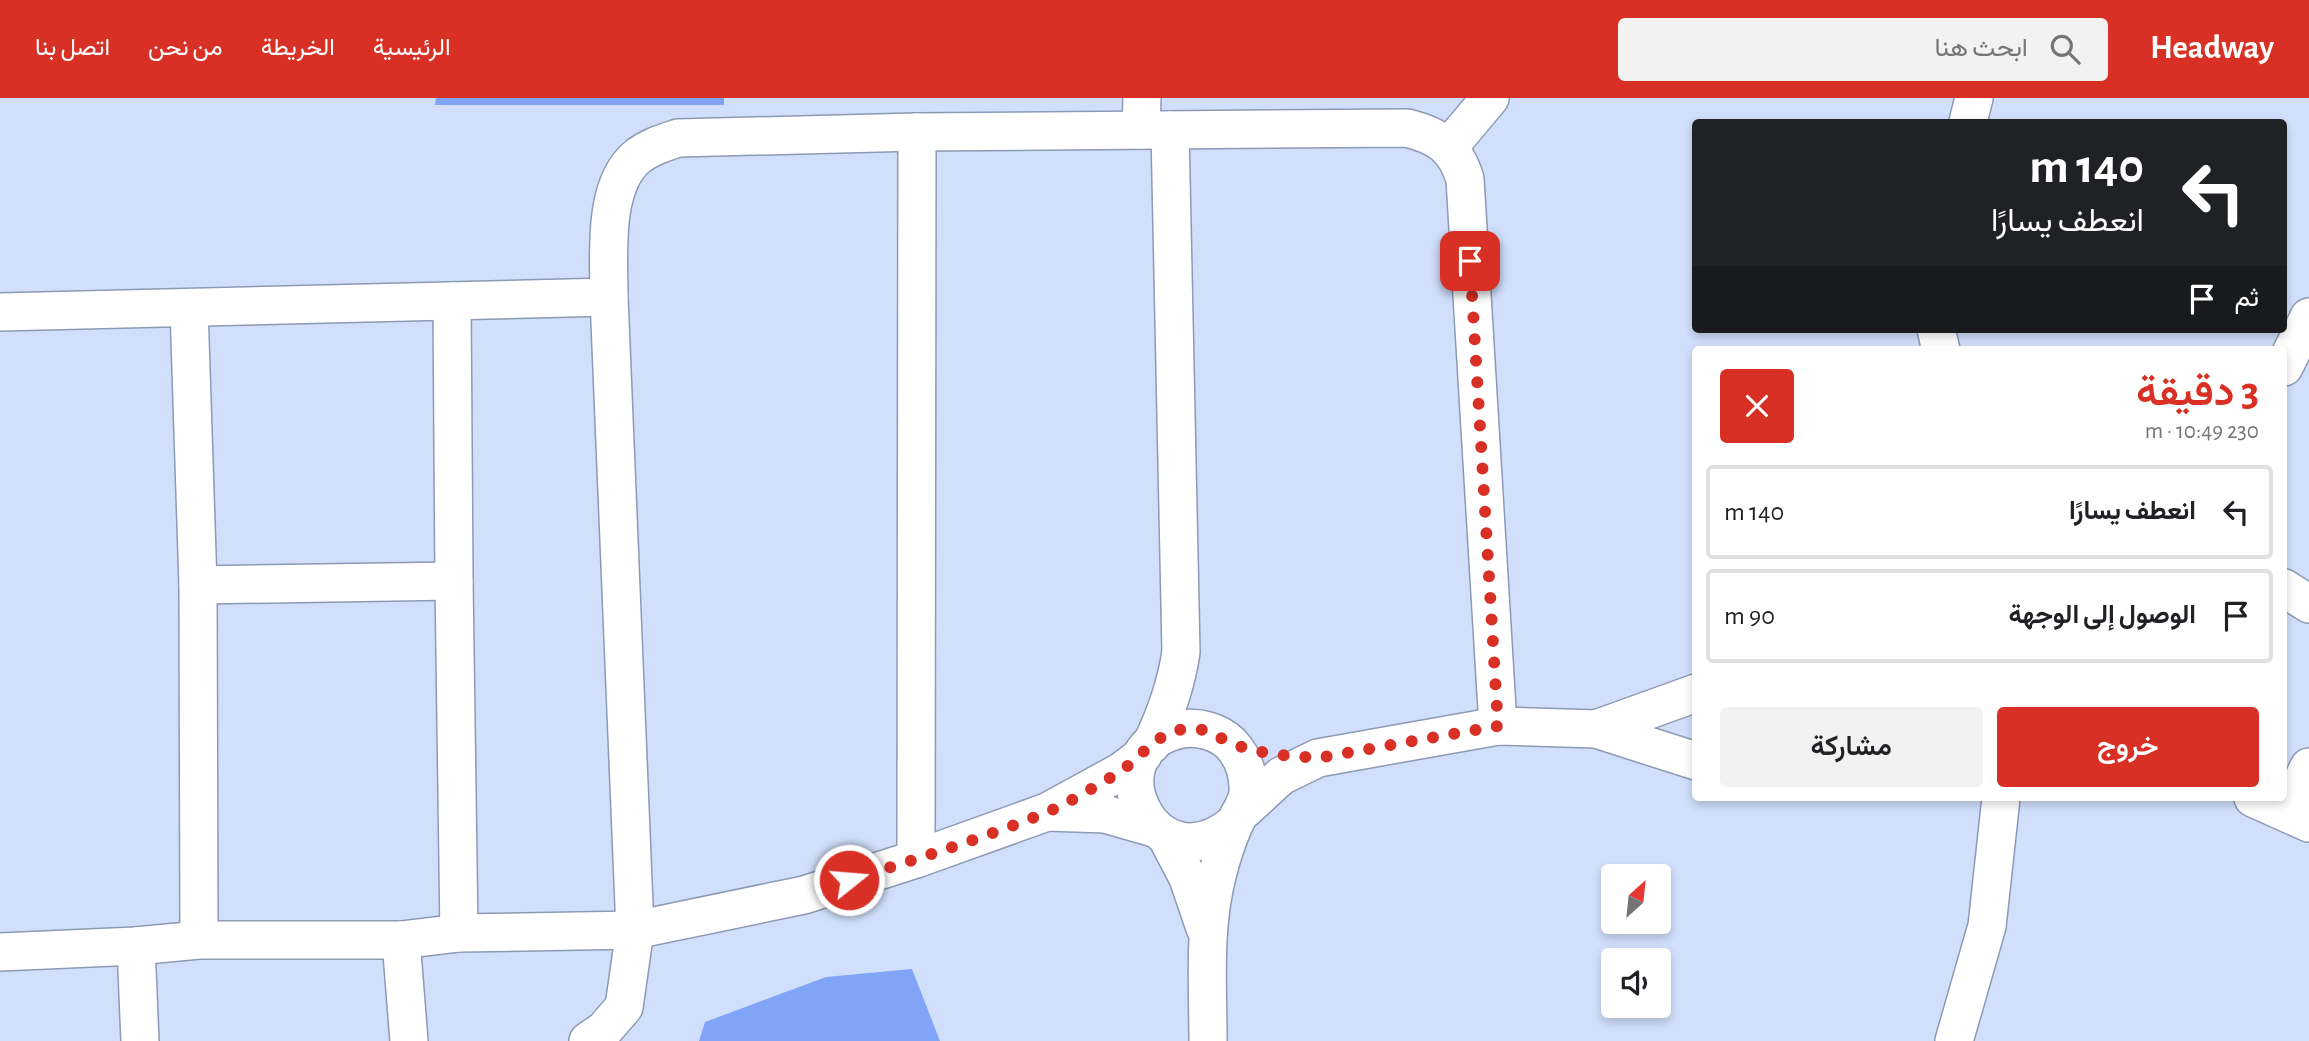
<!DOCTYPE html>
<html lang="ar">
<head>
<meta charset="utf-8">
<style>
	:root { --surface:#fff; --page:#f2f2f2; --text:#202124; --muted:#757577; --line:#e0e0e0; --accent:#d93025 }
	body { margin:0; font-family:"Alegreya Sans",Vazirmatn,sans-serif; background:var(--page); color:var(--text); direction:rtl; height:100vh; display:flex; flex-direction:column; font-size:26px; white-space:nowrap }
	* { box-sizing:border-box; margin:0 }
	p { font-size:23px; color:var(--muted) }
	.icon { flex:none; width:38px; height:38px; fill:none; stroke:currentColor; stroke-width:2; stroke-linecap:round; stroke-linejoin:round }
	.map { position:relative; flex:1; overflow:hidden; direction:ltr }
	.sheet { position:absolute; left:1692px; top:248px; width:595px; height:455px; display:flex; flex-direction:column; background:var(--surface); border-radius:7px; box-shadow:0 4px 10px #0003; direction:rtl }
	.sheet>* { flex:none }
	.top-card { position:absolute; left:1692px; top:21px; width:595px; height:214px; border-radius:7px; box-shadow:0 4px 10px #0003; direction:rtl; background:#202124; color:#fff; overflow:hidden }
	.needle { width:46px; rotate:27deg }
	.buttons { position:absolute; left:1601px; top:766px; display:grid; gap:14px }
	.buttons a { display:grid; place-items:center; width:70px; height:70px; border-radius:7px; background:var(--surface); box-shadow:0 4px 10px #0003; font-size:35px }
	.pin { position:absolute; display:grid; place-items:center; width:60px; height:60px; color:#fff; margin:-30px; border-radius:14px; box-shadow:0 4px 10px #0006 }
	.me { position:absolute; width:77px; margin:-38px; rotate:73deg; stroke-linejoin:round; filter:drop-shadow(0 0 5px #0008) }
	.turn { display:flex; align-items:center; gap:24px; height:147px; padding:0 28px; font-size:32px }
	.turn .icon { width:91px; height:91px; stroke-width:2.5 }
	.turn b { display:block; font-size:49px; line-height:60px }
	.then { display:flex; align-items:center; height:66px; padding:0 28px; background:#0003; gap:14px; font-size:26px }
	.round { display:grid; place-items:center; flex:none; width:74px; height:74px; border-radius:7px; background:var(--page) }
	.overview { display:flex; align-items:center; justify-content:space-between; height:119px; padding:0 28px }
	h1 { font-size:42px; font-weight:600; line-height:52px; color:var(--accent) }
	.button { display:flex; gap:14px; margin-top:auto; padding:14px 28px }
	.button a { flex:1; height:80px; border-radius:7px; background:var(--accent); color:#fff; font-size:28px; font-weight:600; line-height:80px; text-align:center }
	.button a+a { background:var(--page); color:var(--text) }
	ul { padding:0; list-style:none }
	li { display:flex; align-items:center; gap:21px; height:94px; margin:0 14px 10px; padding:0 14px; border:4px solid var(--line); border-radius:7px }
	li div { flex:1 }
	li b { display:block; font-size:26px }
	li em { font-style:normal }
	header { display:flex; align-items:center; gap:42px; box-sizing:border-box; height:98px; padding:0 35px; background:var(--accent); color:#fff }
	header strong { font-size:33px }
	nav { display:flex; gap:38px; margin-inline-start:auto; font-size:24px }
	.search { width:490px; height:63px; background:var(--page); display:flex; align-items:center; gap:18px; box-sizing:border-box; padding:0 24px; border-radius:7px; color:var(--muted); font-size:26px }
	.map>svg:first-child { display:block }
	.forest { fill:#80a4f6 }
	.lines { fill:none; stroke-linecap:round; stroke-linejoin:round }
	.minor-casing { stroke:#8d9ab5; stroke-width:40 }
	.minor { stroke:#fff; stroke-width:37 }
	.route { stroke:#d93025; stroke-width:12; stroke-dasharray:0 21.6 }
</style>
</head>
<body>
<header>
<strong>Headway</strong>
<div class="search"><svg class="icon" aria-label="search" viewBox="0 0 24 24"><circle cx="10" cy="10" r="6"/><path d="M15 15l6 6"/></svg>ابحث هنا</div>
<nav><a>الرئيسية</a><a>الخريطة</a><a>من نحن</a><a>اتصل بنا</a></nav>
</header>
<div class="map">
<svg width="2309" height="943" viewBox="0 0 2309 943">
	<rect width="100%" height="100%" fill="#d1dffc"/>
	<g class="forest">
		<path d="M436 0H724V7H435Z"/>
		<path d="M912 871 940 943H699L705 924 826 879Z"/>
	</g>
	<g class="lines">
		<defs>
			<g id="minor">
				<path d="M1968 24 1974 0"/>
				<path d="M1141 32 1142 0"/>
				<path d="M1448 50 1490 0"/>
				<path d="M452 203 454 483 459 835"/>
				<path d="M189 210 198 487 199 842"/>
				<path d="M0 214 609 199"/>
				<path d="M1936 231 1941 252"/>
				<path d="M2284 269 2309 219"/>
				<path d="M198 487 454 483"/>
				<path d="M2284 490 2309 506"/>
				<path d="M1596 631 1696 595"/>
				<path d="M1151 647C1166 616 1176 588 1181 554L1170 32"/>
				<path d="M2309 669C2299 686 2299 704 2309 721"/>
				<path d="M2253 700 2309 725"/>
				<path d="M1243 713 1281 678 1318 660 1498 628 1596 631 1696 663"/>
				<path d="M1048 714 1105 716 1154 730"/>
				<path d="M1166 738 1188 780 1205 830"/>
				<path d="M916 761 917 34"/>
				<path d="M401 842 409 943"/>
				<path d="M136 848 140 943"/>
				<path d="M0 854 136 848 199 842H401L459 835 635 832 804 797 916 761 1047 714 1122 673 1143 657"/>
				<path d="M588 943 604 932 624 909 635 832 609 199C609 158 602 87 638 58 650 49 663 45 678 40L917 34 1407 30C1439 38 1455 49 1465 81L1498 628"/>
				<path d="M1208 943C1208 886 1203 830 1218 774 1222 758 1227 743 1233 729 1238 717 1246 708 1248 695 1249 677 1244 660 1231 646 1219 634 1199 628 1182 631 1087 649 1152 795 1235 725"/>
				<path d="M1954 943 1987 828 2001 700"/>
			</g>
		</defs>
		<use href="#minor" class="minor-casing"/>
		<use href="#minor" class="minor"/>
	</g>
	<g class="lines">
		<path class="route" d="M849 782C914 762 981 741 1045 715 1069 705 1092 690 1115 677 1139 663 1155 634 1185 631 1203 628 1214 637 1229 644 1256 656 1289 658 1318 660L1498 628 1470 163"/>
	</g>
</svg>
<div class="buttons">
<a><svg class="needle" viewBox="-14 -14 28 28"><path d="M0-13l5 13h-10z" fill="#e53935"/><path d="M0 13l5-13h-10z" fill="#757577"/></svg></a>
<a><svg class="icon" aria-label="sound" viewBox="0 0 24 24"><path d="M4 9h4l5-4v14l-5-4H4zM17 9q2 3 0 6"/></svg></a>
</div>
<div class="pin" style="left:1470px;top:163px;background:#d93025"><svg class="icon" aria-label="arrive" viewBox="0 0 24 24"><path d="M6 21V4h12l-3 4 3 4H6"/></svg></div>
<svg class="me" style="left:849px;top:782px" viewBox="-20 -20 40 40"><circle r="17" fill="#d93025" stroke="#fff" stroke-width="3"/><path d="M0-11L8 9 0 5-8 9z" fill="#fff"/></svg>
<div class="top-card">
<div class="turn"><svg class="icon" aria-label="left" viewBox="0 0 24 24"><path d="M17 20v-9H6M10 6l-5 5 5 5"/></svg><div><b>140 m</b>انعطف يسارًا</div></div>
<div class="then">ثم<svg class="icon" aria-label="arrive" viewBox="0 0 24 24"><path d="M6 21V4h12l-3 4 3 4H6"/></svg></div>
</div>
<section class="sheet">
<div class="overview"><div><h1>3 دقيقة</h1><p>230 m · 10:49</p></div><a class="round" style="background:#d93025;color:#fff"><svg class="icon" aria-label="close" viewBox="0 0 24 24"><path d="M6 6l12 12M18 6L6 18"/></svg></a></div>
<ul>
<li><svg class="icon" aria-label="left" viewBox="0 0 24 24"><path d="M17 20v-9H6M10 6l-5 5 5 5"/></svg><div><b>انعطف يسارًا</b></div><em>140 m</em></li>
<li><svg class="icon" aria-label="arrive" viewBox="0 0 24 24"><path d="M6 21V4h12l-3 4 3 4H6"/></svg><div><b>الوصول إلى الوجهة</b></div><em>90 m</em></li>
</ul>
<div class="button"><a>خروج</a><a>مشاركة</a></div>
</section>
</div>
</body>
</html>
